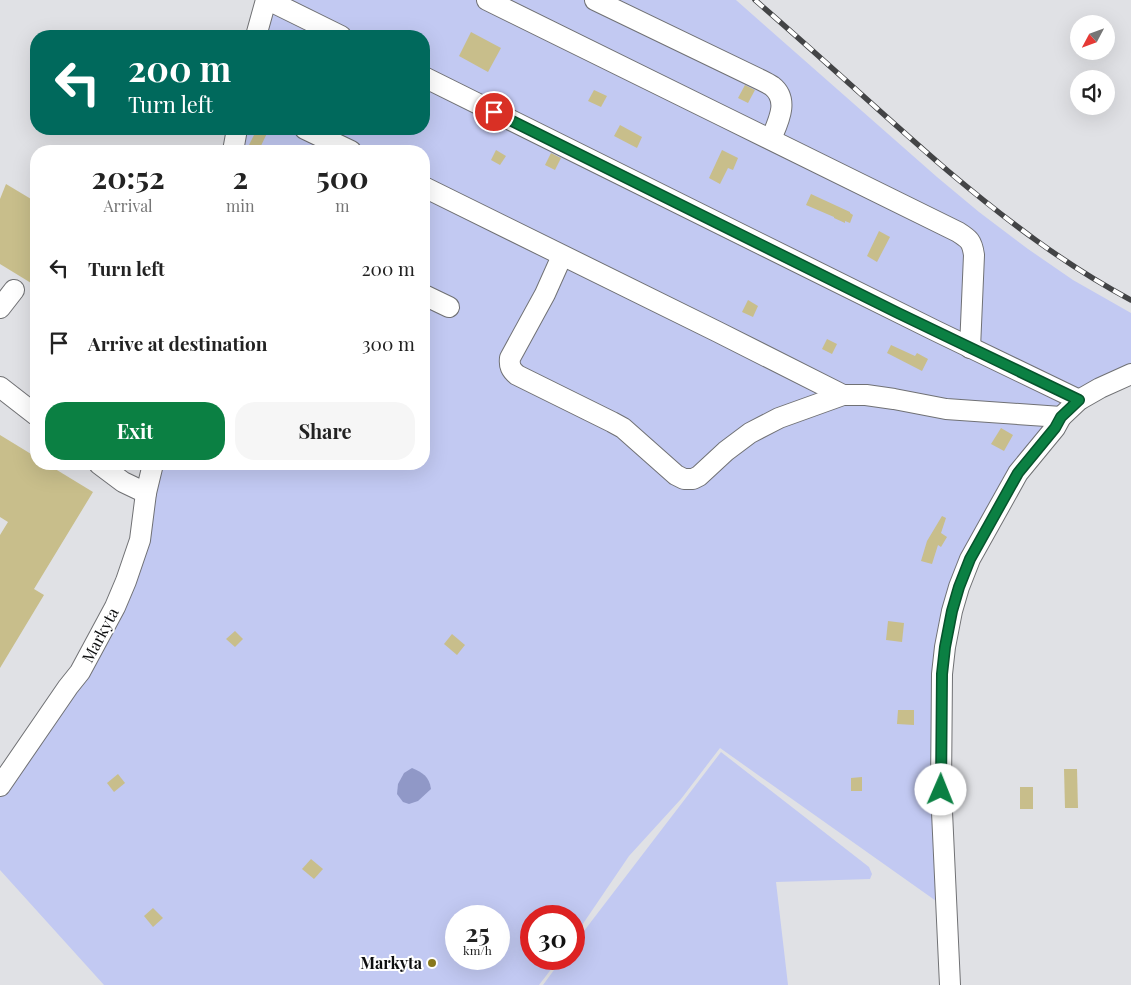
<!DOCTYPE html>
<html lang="en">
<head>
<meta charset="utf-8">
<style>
	:root { --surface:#fff; --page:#f6f6f6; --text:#222; --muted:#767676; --accent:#0b8043 }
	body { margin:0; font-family:"Playfair Display",serif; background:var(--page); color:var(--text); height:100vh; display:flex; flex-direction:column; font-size:19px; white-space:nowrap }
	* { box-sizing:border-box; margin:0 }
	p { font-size:16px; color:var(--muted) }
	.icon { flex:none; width:28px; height:28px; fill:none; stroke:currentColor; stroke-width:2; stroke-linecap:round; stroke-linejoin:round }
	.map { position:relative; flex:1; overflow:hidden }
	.details { position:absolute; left:30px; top:145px; width:400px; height:325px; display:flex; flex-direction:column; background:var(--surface); border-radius:20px; box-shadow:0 5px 20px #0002 }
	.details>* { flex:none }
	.top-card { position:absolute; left:30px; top:30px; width:400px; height:105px; border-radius:20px; box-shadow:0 5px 20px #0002; background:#00695c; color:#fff; overflow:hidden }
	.needle { width:32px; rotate:229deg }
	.tools { position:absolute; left:1070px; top:15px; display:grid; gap:10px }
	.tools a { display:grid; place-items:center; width:45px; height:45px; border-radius:50%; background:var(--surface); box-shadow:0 5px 20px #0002; font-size:25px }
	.speed { position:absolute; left:445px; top:905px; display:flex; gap:10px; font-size:25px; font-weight:700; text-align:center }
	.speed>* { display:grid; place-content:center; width:65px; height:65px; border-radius:50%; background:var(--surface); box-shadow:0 5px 20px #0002; line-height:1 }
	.speed small { font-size:12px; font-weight:400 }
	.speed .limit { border:8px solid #d22; background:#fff; color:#111 }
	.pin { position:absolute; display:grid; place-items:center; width:42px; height:42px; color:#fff; margin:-21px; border:2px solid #fff; border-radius:50%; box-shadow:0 1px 5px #0007 }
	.me { position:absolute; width:55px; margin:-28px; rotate:1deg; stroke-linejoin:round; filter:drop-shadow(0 0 4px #0008) }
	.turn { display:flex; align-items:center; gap:18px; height:105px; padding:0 15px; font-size:22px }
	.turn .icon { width:65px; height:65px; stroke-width:2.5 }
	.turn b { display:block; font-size:35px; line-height:42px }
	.eta { display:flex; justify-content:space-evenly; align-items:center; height:85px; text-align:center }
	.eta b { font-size:30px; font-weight:700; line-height:35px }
	.primary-button { display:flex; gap:10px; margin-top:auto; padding:10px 15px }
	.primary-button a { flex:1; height:58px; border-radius:20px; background:var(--accent); color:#fff; font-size:20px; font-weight:700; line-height:58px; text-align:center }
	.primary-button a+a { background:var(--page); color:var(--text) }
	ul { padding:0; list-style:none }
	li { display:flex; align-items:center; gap:15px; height:75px; padding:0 15px }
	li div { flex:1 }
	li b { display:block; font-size:19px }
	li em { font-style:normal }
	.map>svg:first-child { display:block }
	.green { fill:#c2c9f2; fill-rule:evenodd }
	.water { fill:#9098c7 }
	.building { fill:#c8be8b }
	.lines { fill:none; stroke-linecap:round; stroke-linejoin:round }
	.minor-casing { stroke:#707174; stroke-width:22 }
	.minor { stroke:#fff; stroke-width:20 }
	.rail-casing { stroke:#434446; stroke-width:5.5 }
	.rail { stroke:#fff; stroke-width:4; stroke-dasharray:11; stroke-linecap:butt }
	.route-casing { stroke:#07532c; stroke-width:12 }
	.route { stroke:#0b8043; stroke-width:9 }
	.poi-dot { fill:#88781c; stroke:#fff; stroke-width:2 }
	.labels { text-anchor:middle; stroke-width:4; stroke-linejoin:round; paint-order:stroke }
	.street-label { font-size:16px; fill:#0d0e0f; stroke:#fff }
	.poi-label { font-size:16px; font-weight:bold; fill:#0d0e0f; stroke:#fff; text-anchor:end }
</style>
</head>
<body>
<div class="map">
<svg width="1131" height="985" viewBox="0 0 1131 985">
	<rect width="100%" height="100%" fill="#e0e1e5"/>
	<g class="green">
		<path d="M266 0H736L937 177 979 212 1028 249 1073 280 1131 313V367L1061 417 952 611 946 908 720 748 681 799 629 856 574 937V916H531V959H559L539 985H104L0 870V791L115 607 153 464H424V151H233L237 129H424V36H256ZM456 916H499V959H456Z"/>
		<path d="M721 752 869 867 872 874 870 879 776 882 788 985H543L562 959H574V944Z"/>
	</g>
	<path class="water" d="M412 768C423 773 429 776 431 789L418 801 409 804 403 802 397 794 398 784 404 773Z"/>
	<g class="building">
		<path d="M471 32 501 48 488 72 459 56Z"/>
		<path d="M745 85 755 90 748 103 738 98Z"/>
		<path d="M594 90 607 96 601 107 588 101Z"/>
		<path d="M620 125 642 137 637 148 614 136Z"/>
		<path d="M257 129H269L259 150 249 145Z"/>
		<path d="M496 150 506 156 500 165 491 160Z"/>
		<path d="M722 150 738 158 733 170 728 168 720 184 709 178Z"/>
		<path d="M551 153 561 158 555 170 545 165Z"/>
		<path d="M6 184 36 202V286L0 264V199Z"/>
		<path d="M811 194 850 212V213L853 215 850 223 845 221V223L834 218V217L806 205Z"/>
		<path d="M879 231 890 237 877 262 867 256Z"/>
		<path d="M748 300 758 306 753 317 742 312Z"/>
		<path d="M827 339 837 344 832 354 822 349Z"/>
		<path d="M891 345 915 356 917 353 928 359 922 371 887 353Z"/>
		<path d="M1001 428 1013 435 1004 451 991 444Z"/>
		<path d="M0 435 36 457V464H47L93 492 34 589 44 595 0 668V535L8 522 0 517Z"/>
		<path d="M942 516 946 518 941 533 947 537 941 547 938 545 932 564 921 561 927 541Z"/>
		<path d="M888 621 904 623 902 642 886 640Z"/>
		<path d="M235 631 243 639 235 647 226 639Z"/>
		<path d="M452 634 465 645 457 655 444 644Z"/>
		<path d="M898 710H914V725L897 724Z"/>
		<path d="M1064 769H1077L1078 808H1065Z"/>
		<path d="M118 774 125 783 114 792 107 783Z"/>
		<path d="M862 777V791H851V778Z"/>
		<rect x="1020" y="787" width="13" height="22"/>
		<path d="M311 859 323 869 314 879 302 869Z"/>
		<path d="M153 908 163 918 153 927 144 916Z"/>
	</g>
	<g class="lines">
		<defs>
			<g id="minor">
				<path d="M268 0 341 36"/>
				<path d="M487 0C644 78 801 154 958 232 969 239 972 241 974 255L970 348"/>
				<path d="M595 0 761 80C765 82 769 84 772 86 790 100 778 122 771 139"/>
				<path d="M256 36 266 0"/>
				<path d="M424 77 934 330 1079 400"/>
				<path d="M305 129 351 151"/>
				<path d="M233 151 237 129"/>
				<path d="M424 187 718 332 843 395H866L894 399 946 409 1061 417"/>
				<path d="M562 256 545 294 510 358C509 366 511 370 517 375L612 422 623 428 676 475 684 479H693L699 476 726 451 750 433 779 418 843 395"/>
				<path d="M424 295 449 307"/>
				<path d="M0 308 14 290"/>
				<path d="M0 387 36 415"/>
				<path d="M99 464 123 482 146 493"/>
				<path d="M0 786 68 687 80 672 115 607 126 581 140 540 146 493 153 464"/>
				<path d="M950 985 941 790 942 674 945 647 952 611 959 587 970 559 1018 473 1055 428 1061 417 1079 400 1100 388 1131 374"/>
			</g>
		</defs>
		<use href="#minor" class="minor-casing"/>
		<use href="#minor" class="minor"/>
		<defs>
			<path id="rail" d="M755 0C820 56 883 115 948 171 1005 219 1065 265 1131 300"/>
		</defs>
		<use href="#rail" class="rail-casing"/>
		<use href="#rail" class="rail"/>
	</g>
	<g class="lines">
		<defs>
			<path id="route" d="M494 112 898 313 1079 400 1061 417 1055 428 1018 473 970 559 959 587 952 611 945 647 942 674 941 790"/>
		</defs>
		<use href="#route" class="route-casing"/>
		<use href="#route" class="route"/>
	</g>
	<circle class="poi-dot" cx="432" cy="963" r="5"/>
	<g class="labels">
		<g class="street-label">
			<text transform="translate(100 635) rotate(-62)" y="6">Markyta</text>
		</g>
		<g class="poi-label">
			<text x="422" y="969">Markyta</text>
		</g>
	</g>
</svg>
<div class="tools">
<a><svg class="needle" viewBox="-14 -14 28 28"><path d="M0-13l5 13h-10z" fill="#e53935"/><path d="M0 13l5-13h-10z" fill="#767676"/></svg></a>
<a><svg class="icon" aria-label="sound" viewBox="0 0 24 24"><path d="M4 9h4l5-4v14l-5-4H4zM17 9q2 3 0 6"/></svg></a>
</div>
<div class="speed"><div>25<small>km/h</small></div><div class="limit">30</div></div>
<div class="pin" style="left:494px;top:112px;background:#d93025"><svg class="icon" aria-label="arrive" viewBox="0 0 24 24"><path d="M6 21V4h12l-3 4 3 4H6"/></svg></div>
<svg class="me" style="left:941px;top:790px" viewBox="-20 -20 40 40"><circle r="19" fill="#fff"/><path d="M0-13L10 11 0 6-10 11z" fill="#0b8043"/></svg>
<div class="top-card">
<div class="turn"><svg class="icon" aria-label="left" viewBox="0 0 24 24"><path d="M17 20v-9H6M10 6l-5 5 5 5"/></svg><div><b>200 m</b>Turn left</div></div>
</div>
<section class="details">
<div class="eta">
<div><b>20:52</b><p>Arrival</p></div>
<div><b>2</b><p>min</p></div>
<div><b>500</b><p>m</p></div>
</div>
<ul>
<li><svg class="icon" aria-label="left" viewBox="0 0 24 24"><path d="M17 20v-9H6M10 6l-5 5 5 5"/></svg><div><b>Turn left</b></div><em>200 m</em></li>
<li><svg class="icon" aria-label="arrive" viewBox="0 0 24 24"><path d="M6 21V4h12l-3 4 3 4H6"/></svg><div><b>Arrive at destination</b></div><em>300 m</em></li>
</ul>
<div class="primary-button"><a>Exit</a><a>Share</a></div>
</section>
</div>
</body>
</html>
